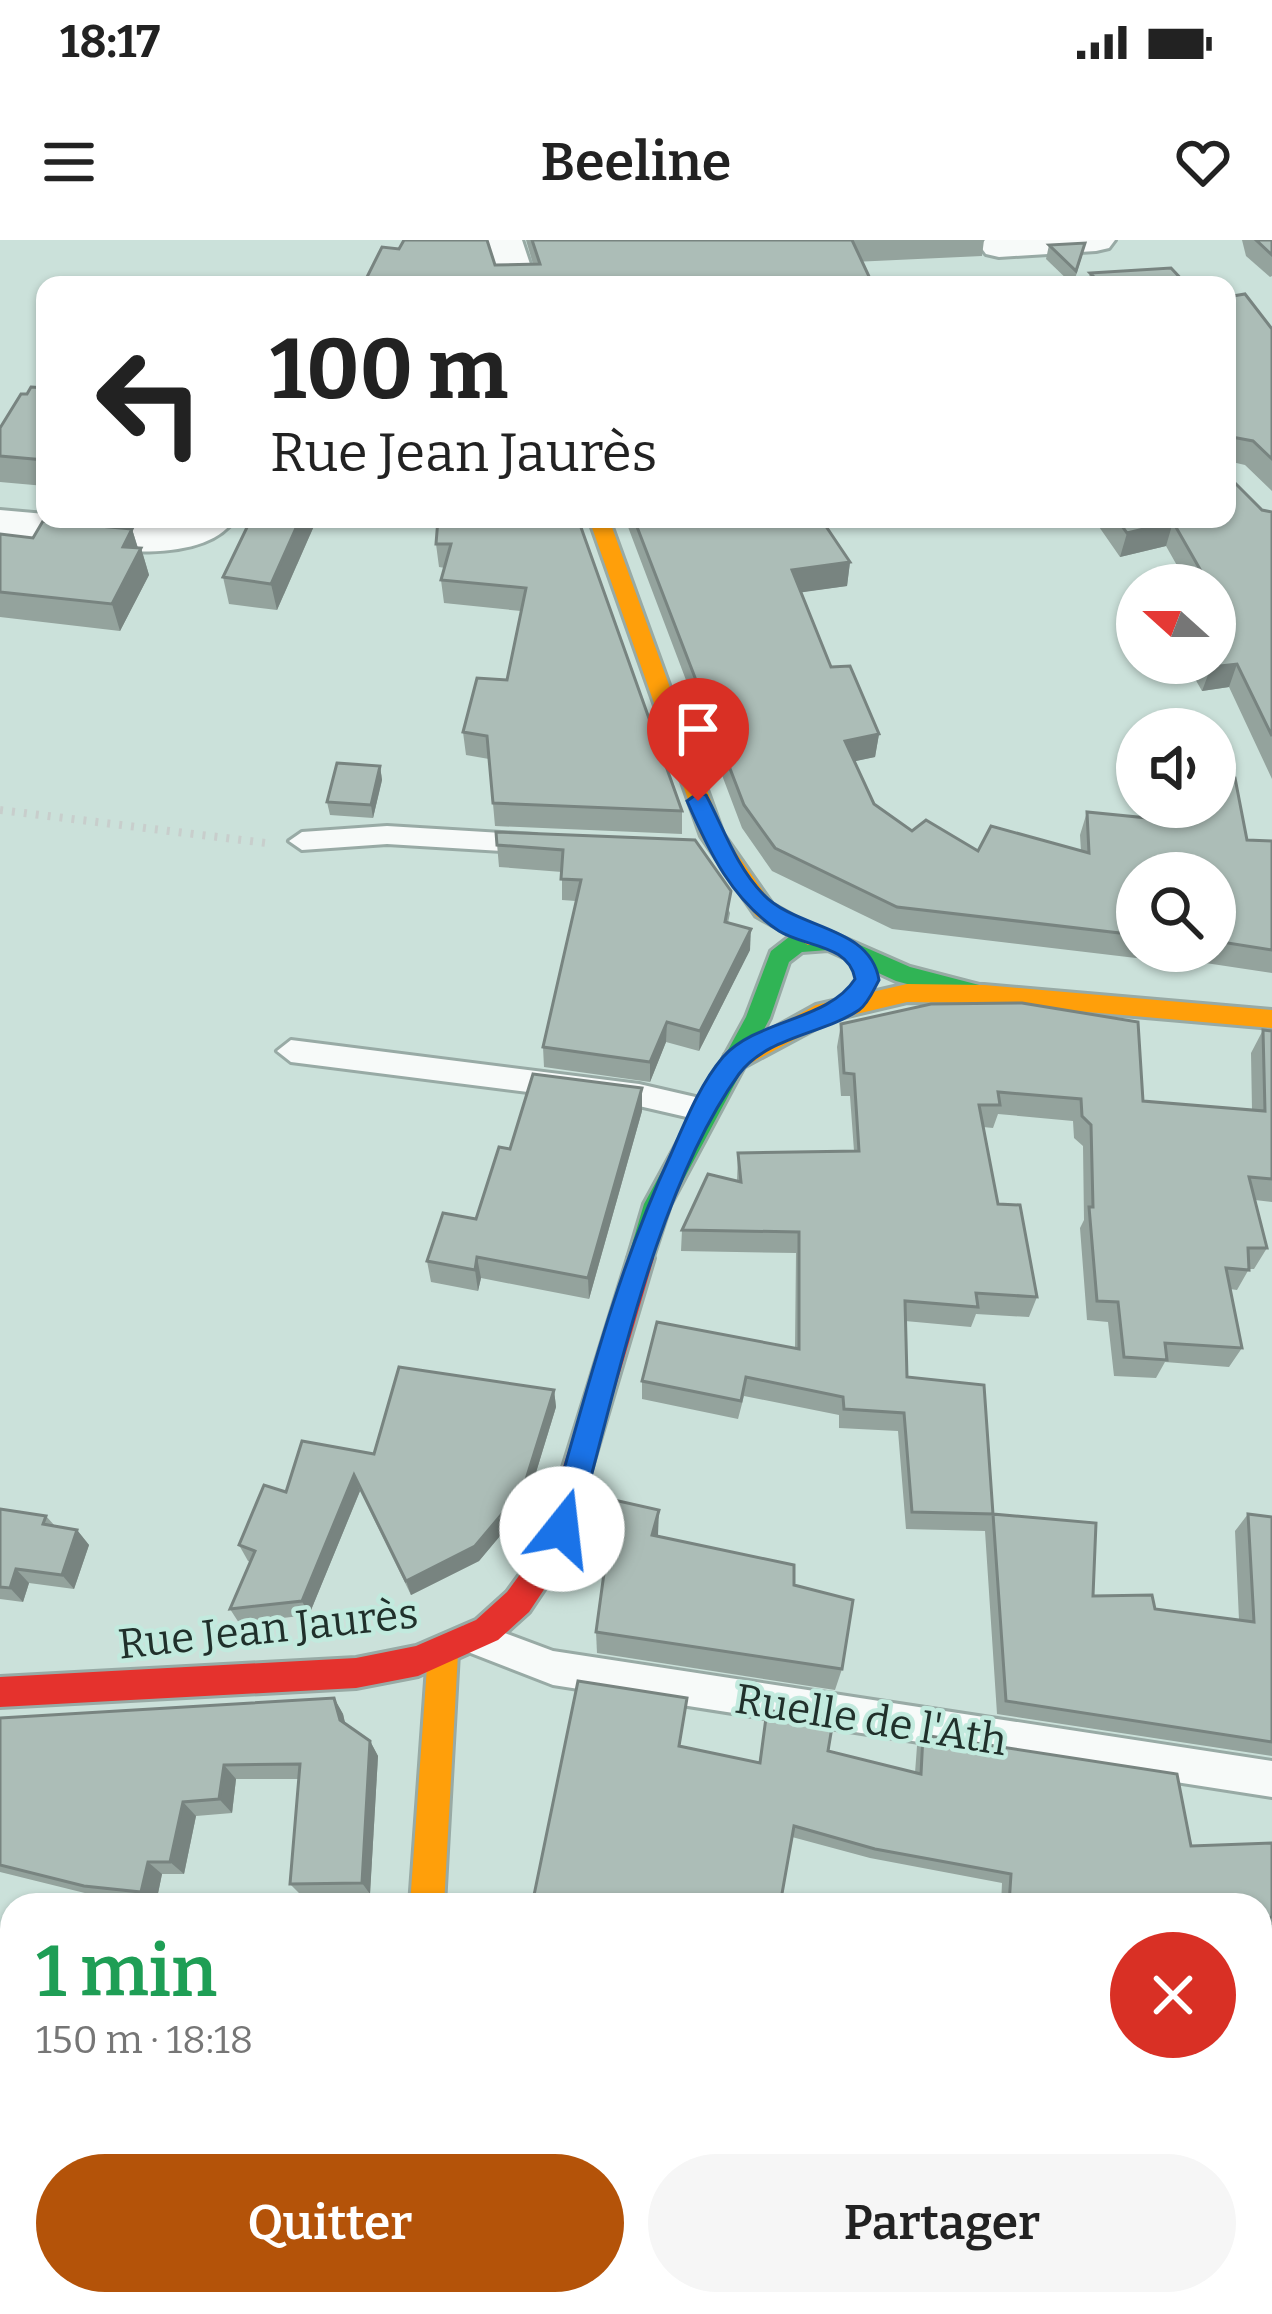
<!DOCTYPE html>
<html lang="fr">
<head>
<meta charset="utf-8">
<style>
	:root { --surface:#fff; --page:#f6f6f6; --text:#222; --muted:#767676; --accent:#b45309 }
	body { margin:0; font-family:Bitter,serif; background:var(--page); color:var(--text); height:100vh; display:flex; flex-direction:column; font-size:45px; white-space:nowrap }
	* { box-sizing:border-box; margin:0 }
	p { font-size:39px; color:var(--muted) }
	.icon { flex:none; width:66px; height:66px; fill:none; stroke:currentColor; stroke-width:2; stroke-linecap:round; stroke-linejoin:round }
	.map { position:relative; flex:1; overflow:hidden }
	.details { position:absolute; left:0px; top:1653px; width:1272px; height:423px; display:flex; flex-direction:column; background:var(--surface); border-radius:36px 36px 0 0; box-shadow:0 3px 9px #0004 }
	.details>* { flex:none }
	.guide { position:absolute; left:36px; top:36px; width:1200px; height:252px; border-radius:24px; box-shadow:0 3px 9px #0004; background:#fff; color:var(--text); overflow:hidden }
	.needle { width:78px; rotate:291deg }
	.buttons { position:absolute; left:1116px; top:324px; display:grid; gap:24px }
	.buttons a { display:grid; place-items:center; width:120px; height:120px; border-radius:50%; background:var(--surface); box-shadow:0 3px 9px #0004; font-size:60px }
	.pin { position:absolute; display:grid; place-items:center; width:102px; height:102px; color:#fff; margin:-123px -51px; border-radius:50% 50% 50% 0; rotate:-45deg; box-shadow:0 0 12px #0007 }
	.pin .icon { rotate:45deg }
	.me { position:absolute; width:132px; margin:-66px; rotate:16deg; stroke-linejoin:round; filter:drop-shadow(0 0 9px #0008) }
	.turn { display:flex; align-items:center; gap:42px; height:252px; padding:0 36px; font-size:54px }
	.turn .icon { width:156px; height:156px; stroke-width:2.5 }
	.turn b { display:block; font-size:84px; line-height:102px }
	.round { display:grid; place-items:center; flex:none; width:126px; height:126px; border-radius:63px; background:var(--page) }
	.headline { display:flex; align-items:center; justify-content:space-between; height:204px; padding:0 36px }
	h1 { font-size:72px; font-weight:600; line-height:90px; color:#1e9e55 }
	.primary-button { display:flex; gap:24px; margin-top:auto; padding:24px 36px }
	.primary-button a { flex:1; height:138px; border-radius:72px; background:var(--accent); color:#fff; font-size:48px; font-weight:600; line-height:138px; text-align:center }
	.primary-button a+a { background:var(--page); color:var(--text) }
	.status { display:flex; justify-content:space-between; align-items:center; height:84px; padding:0 60px; background:var(--surface); direction:ltr }
	.status svg { height:33px; fill:currentColor }
	header { display:flex; justify-content:space-between; align-items:center; height:156px; padding:0 36px; background:var(--surface); font-size:54px; font-weight:600 }
	.map>svg:first-child { display:block }
	.lines { fill:none; stroke-linecap:round; stroke-linejoin:round }
	.lane-casing { stroke:#98aaa5; stroke-width:6 }
	.street-casing { stroke:#98aaa5; stroke-width:6 }
	.fast-casing { stroke:#98aaa5; stroke-width:6 }
	.slow-casing { stroke:#98aaa5; stroke-width:6 }
	.jam-casing { stroke:#98aaa5; stroke-width:6 }
	.path { stroke:#c8cecc; stroke-width:8; stroke-dasharray:3 9; stroke-linecap:butt }
	.lane { fill:#f7faf9; fill-rule:evenodd }
	.street { fill:#f7faf9; fill-rule:evenodd }
	.fast { fill:#30b455; fill-rule:evenodd }
	.slow { fill:#ff9f0a; fill-rule:evenodd }
	.jam { fill:#e5322d; fill-rule:evenodd }
	.wall { fill:#94a39d; fill-rule:evenodd }
	.shaded-wall { fill:#788480 }
	.building { fill:#acbdb7; stroke:#788480; stroke-width:3 }
	.route { fill:#1a73e8; stroke:#114b97; stroke-width:3 }
	.labels { text-anchor:middle; stroke-width:9; stroke-linejoin:round; paint-order:stroke }
	.street-label { font-size:42px; fill:#20302b; stroke:#c2eade }
</style>
</head>
<body>
<div class="status"><b>18:17</b><svg viewBox="0 0 49 12"><path d="M0 12V9h3v3zM5 12V6h3v6zM10 12V3h3v9zM15 12V0h3v12zM26 1h20v11H26zM47 4h2v5h-2z"/></svg></div>
<header><svg class="icon" aria-label="menu" viewBox="0 0 24 24"><path d="M4 6h16M4 12h16M4 18h16"/></svg>Beeline<svg class="icon" aria-label="heart" viewBox="0 0 24 24"><path d="M12 20l-8-8c-3-5 5-10 8-4 3-6 11-1 8 4z"/></svg></header>
<div class="map">
<svg width="1272" height="2074" viewBox="0 0 1272 2074">
	<rect width="100%" height="100%" fill="#cbe1da"/>
	<g class="lines">
		<defs>
			<g id="lane">
				<path d="M387 586 536 595 549 604 536 613 387 604 302 610 289 601 302 592Z"/>
				<path d="M291 800 639 844 704 859 714 862 718 870 714 878 704 881 639 866 291 822 277 811Z"/>
				<path d="M475 1382 553 1411 1272 1521V1557L553 1445 463 1410 458 1398 463 1386Z"/>
			</g>
			<g id="street">
				<path d="M484 0H522L537 45H499Z"/>
				<path d="M985 0H1115L1109 8 1096 11 999 17 986 14 980 6Z"/>
				<path d="M0 270 45 274V279L164 286 178 279H235C196 336 59 302 0 296Z"/>
			</g>
			<path id="fast" d="M830 692 910 727 983 746 986 753 974 762 896 741 828 710 802 712 789 722 770 778 670 965 650 1026H632L628 1018 644 964 746 777 771 711 789 697Z"/>
			<g id="slow">
				<path d="M589 279H609L723 594 772 664 824 693 828 699 824 705H808L756 676 701 596Z"/>
				<path d="M907 744 984 745 1272 770V788L984 763 907 762 831 780 734 832 722 822 725 815 816 765Z"/>
				<path d="M443 1398 454 1402 458 1413 444 1665H410L428 1413 432 1402Z"/>
			</g>
			<path id="jam" d="M641 1007 650 1010 654 1018 565 1318 529 1372 498 1400 418 1436 356 1448 0 1467V1437L356 1418 416 1406 476 1380 507 1352 537 1311 628 1018 632 1010Z"/>
		</defs>
		<use href="#lane" class="lane-casing"/>
		<use href="#street" class="street-casing"/>
		<use href="#fast" class="fast-casing"/>
		<use href="#slow" class="slow-casing"/>
		<use href="#jam" class="jam-casing"/>
		<path class="path" d="M0 570 266 603"/>
		<use href="#lane" class="lane"/>
		<use href="#street" class="street"/>
		<use href="#fast" class="fast"/>
		<use href="#slow" class="slow"/>
		<use href="#jam" class="jam"/>
	</g>
	<g class="wall">
		<path d="M526 0H984L982 16 363 45 399 9 495 25 533 24Z"/>
		<path d="M1242 0H1272V36L1270 37 1246 16Z"/>
		<path d="M1085 3 1082 16 1073 45 1046 19 1049 5Z"/>
		<path d="M1090 33 1187 45H1087Z"/>
		<path d="M1227 57 1272 89V251L1245 225 1232 222V240L1262 270 1272 272V539L1229 447 1202 451 1186 423H1215V345H1188L1166 306 1120 317 1095 281 1074 285 1070 279H1227Z"/>
		<path d="M45 148V246L0 242V188L27 154Z"/>
		<path d="M317 279 277 370 229 364 223 337Z"/>
		<path d="M578 279 682 571V594L495 586 489 519 466 515 463 492 507 440 521 371 444 363 441 340 445 328 439 327 436 304Z"/>
		<path d="M625 279H821L850 322 847 346 801 352 831 427 879 494 875 517 855 521 874 564 912 591 978 611H1081L1080 595 1087 572 1166 580 1164 567H1215L1247 600 1272 601V733L1179 719 1178 723 892 689 772 631 742 588ZM1137 633H1215V711H1137Z"/>
		<path d="M132 289 138 308H141L149 335 120 391 0 377V294L33 298Z"/>
		<path d="M380 526 382 540 373 578 330 575 327 562Z"/>
		<path d="M496 592 695 600 730 673 728 683 750 710 699 811 666 802 650 842 544 827 543 807 576 661 562 660V632L499 627Z"/>
		<path d="M841 784 1143 861 1252 870 1251 813 1263 790 1272 791V962L1255 960 1267 1008 1254 1029H1249L1237 1050 1230 1049 1242 1108 1229 1127 1165 1122 1156 1138 1114 1136 1108 1082 1087 1080 1080 988 1084 980 1083 906 1074 898 1073 881 998 874 993 888 983 887 998 964 1037 1057 1029 1077 976 1074 971 1087 905 1081 907 1137 993 1274 1093 1356 1155 1369 1239 1380 1235 1291 1248 1274 1272 1277V1516L997 1474 985 1291 906 1289 898 1191 839 1188V1175L744 1156 738 1179 642 1159V1141L795 1108 796 1013 681 1011 682 990 737 941 738 913 854 911 850 856H841L837 807Z"/>
		<path d="M642 871 589 1059 481 1038 478 1051 431 1042 427 1021 476 979 510 909Z"/>
		<path d="M554 1150 556 1167 526 1265 479 1321 411 1355 360 1251 309 1375 239 1383 230 1369 250 1322 248 1321 239 1305 286 1252 374 1214Z"/>
		<path d="M0 1269 46 1276 55 1286 77 1290 89 1305 74 1349 29 1343 23 1362 0 1359Z"/>
		<path d="M794 1345 842 1429 835 1450 597 1413 596 1392Z"/>
		<path d="M334 1458 343 1474 345 1484 370 1501 378 1516 370 1654 301 1655 290 1644 299 1539H236L232 1573 196 1576 184 1634H162L156 1663 101 1657 0 1632V1478Z"/>
		<path d="M687 1458 680 1506 759 1522 767 1470 828 1511 915 1533 917 1506 923 1495 1191 1606 1272 1603V1685H1260V1665H1001L1002 1643 870 1618 792 1597 532 1665Z"/>
	</g>
	<g class="shaded-wall">
		<path d="M300 279H317L277 370 271 344Z"/>
		<path d="M1076 279H1096L1074 285Z"/>
		<path d="M1173 282 1166 306 1120 317 1127 293Z"/>
		<path d="M132 289 139 312 141 308 149 335 120 391 112 364 123 307Z"/>
		<path d="M850 322 847 346 790 354 792 330Z"/>
		<path d="M1237 424 1229 447 1202 451 1211 427Z"/>
		<path d="M879 494 875 517 842 524 845 501Z"/>
		<path d="M380 526 382 540 373 578 371 565Z"/>
		<path d="M751 689 750 710 699 811 700 791Z"/>
		<path d="M667 782 666 802 650 842V822Z"/>
		<path d="M642 848V871L589 1059 588 1038Z"/>
		<path d="M477 1017 481 1038 478 1051 475 1030Z"/>
		<path d="M554 1150 556 1167 526 1265 479 1321 411 1355 406 1341Z"/>
		<path d="M354 1235 360 1251 309 1375 302 1361Z"/>
		<path d="M659 1270 658 1295 652 1319V1295Z"/>
		<path d="M77 1290 89 1305 74 1349 62 1335Z"/>
		<path d="M16 1329 29 1343 23 1362 10 1348Z"/>
		<path d="M334 1458 343 1474 348 1495 340 1480Z"/>
		<path d="M370 1501 378 1516 370 1654 362 1643Z"/>
		<path d="M224 1525 236 1539 232 1573 219 1559Z"/>
		<path d="M183 1562 196 1576 184 1634 170 1622Z"/>
		<path d="M148 1622 162 1634 156 1663 141 1652Z"/>
		<path d="M12 1785V1828L0 1824V1818Z"/>
		<path d="M12 1944V2000H0V1978Z"/>
	</g>
	<g class="building">
		<path d="M404 0H487L495 25 540 24 532 0H852L873 45H363L382 7 399 9Z"/>
		<path d="M1256 0H1272V15Z"/>
		<path d="M1085 3 1076 31 1049 5Z"/>
		<path d="M1171 28 1187 45H1102L1090 33Z"/>
		<path d="M1245 54 1272 89V219L1253 201 1232 197V240L1262 270 1272 272V496L1237 424 1211 427 1208 423H1215V362H1219L1215 355V345H1209L1173 282 1127 293 1117 279H1227V57Z"/>
		<path d="M31 147 45 148V220L0 216V188L21 154H27Z"/>
		<path d="M251 279H300L271 344 223 337Z"/>
		<path d="M438 279H578L682 571 493 563 487 496 463 492 477 438 507 440 526 348 441 340 451 304H436Z"/>
		<path d="M634 279H821L850 322 792 330 831 427 850 426 879 494 845 501 874 564 912 591 926 580 978 611 991 586 1089 613 1087 572 1178 581 1176 567H1215V538H1235L1247 600 1272 601V710L1215 701V633H1137V695L897 667 775 608 744 565Z"/>
		<path d="M43 281 132 289 123 307 141 308 112 364 0 352V294L33 298Z"/>
		<path d="M337 523 380 526 371 565 327 562Z"/>
		<path d="M496 592 695 600 731 651 725 682 751 689 700 791 667 782 650 822 543 807 581 640 561 639 563 610 497 605Z"/>
		<path d="M1022 763 1138 782 1143 861 1265 871 1263 790 1272 791V939L1249 937 1267 1008H1248L1249 1030 1226 1028 1242 1108 1165 1103 1167 1120 1124 1117 1118 1062 1097 1061 1089 967H1093L1091 885 1082 876 1081 859 998 852 1000 865H979L998 964 1020 965 1037 1057 976 1053 978 1067 905 1061 907 1137 984 1145 993 1274 1096 1283 1093 1356 1152 1355 1155 1369 1254 1382 1248 1274 1272 1277V1502L1006 1461 993 1274 912 1272 904 1173 844 1169 843 1157 746 1137 741 1161 642 1141 657 1082 799 1109V992L682 990 708 934 741 942 738 913 859 911 854 834 844 833 841 784 931 764Z"/>
		<path d="M533 834 642 848 588 1038 477 1017 475 1030 427 1021 443 973 476 979 499 907 510 909Z"/>
		<path d="M399 1127 554 1150 523 1249 475 1306 406 1341 354 1235 302 1361 230 1369 255 1311 239 1305 264 1245 286 1252 302 1201 374 1214Z"/>
		<path d="M614 1260 659 1270 652 1295 794 1325V1345L853 1360 842 1429 596 1392Z"/>
		<path d="M0 1269 46 1276 43 1284 77 1290 62 1335 16 1329 10 1348 0 1347Z"/>
		<path d="M578 1441 687 1458 679 1506 760 1523 767 1470 833 1481 828 1511 921 1534 923 1495 1177 1534 1191 1606 1272 1603V1677L1260 1678V1665H1009L1011 1634 875 1609 794 1586 780 1665H532Z"/>
		<path d="M334 1458 340 1480 370 1501 362 1643 290 1644 300 1524 224 1525 219 1559 183 1562 170 1622H148L141 1652 84 1646 0 1625V1478Z"/>
		<path d="M0 1779 12 1781 0 1818Z"/>
		<path d="M0 1824 12 1827V1944L0 1978Z"/>
	</g>
	<path class="route" d="M698 553 706 555C724 589 736 626 763 654 797 690 870 685 879 740 874 749 868 764 859 770 824 794 766 797 739 834 655 951 616 1150 577 1289L572 1299 562 1303 551 1299 547 1289C584 1162 615 1034 671 914 685 882 700 844 723 817 757 779 828 781 855 739 849 704 804 707 779 691 732 660 709 612 687 561Z"/>
	<g class="labels">
		<g class="street-label">
			<text transform="translate(268 1388) rotate(-6)" y="15">Rue Jean Jaurès</text>
			<text transform="translate(871 1479) rotate(9)" y="15">Ruelle de l'Ath</text>
		</g>
	</g>
</svg>
<div class="buttons">
<a><svg class="needle" viewBox="-14 -14 28 28"><path d="M0-13l5 13h-10z" fill="#e53935"/><path d="M0 13l5-13h-10z" fill="#767676"/></svg></a>
<a><svg class="icon" aria-label="sound" viewBox="0 0 24 24"><path d="M4 9h4l5-4v14l-5-4H4zM17 9q2 3 0 6"/></svg></a>
<a><svg class="icon" aria-label="search" viewBox="0 0 24 24"><circle cx="10" cy="10" r="6"/><path d="M15 15l6 6"/></svg></a>
</div>
<div class="pin" style="left:698px;top:561px;background:#d93025"><svg class="icon" aria-label="arrive" viewBox="0 0 24 24"><path d="M6 21V4h12l-3 4 3 4H6"/></svg></div>
<svg class="me" style="left:562px;top:1289px" viewBox="-20 -20 40 40"><circle r="19" fill="#fff"/><path d="M0-13L10 11 0 6-10 11z" fill="#1a73e8"/></svg>
<div class="guide">
<div class="turn"><svg class="icon" aria-label="left" viewBox="0 0 24 24"><path d="M17 20v-9H6M10 6l-5 5 5 5"/></svg><div><b>100 m</b>Rue Jean Jaurès</div></div>
</div>
<section class="details">
<div class="headline"><div><h1>1 min</h1><p>150 m · 18:18</p></div><a class="round" style="background:#d93025;color:#fff"><svg class="icon" aria-label="close" viewBox="0 0 24 24"><path d="M6 6l12 12M18 6L6 18"/></svg></a></div>
<div class="primary-button"><a>Quitter</a><a>Partager</a></div>
</section>
</div>
</body>
</html>
